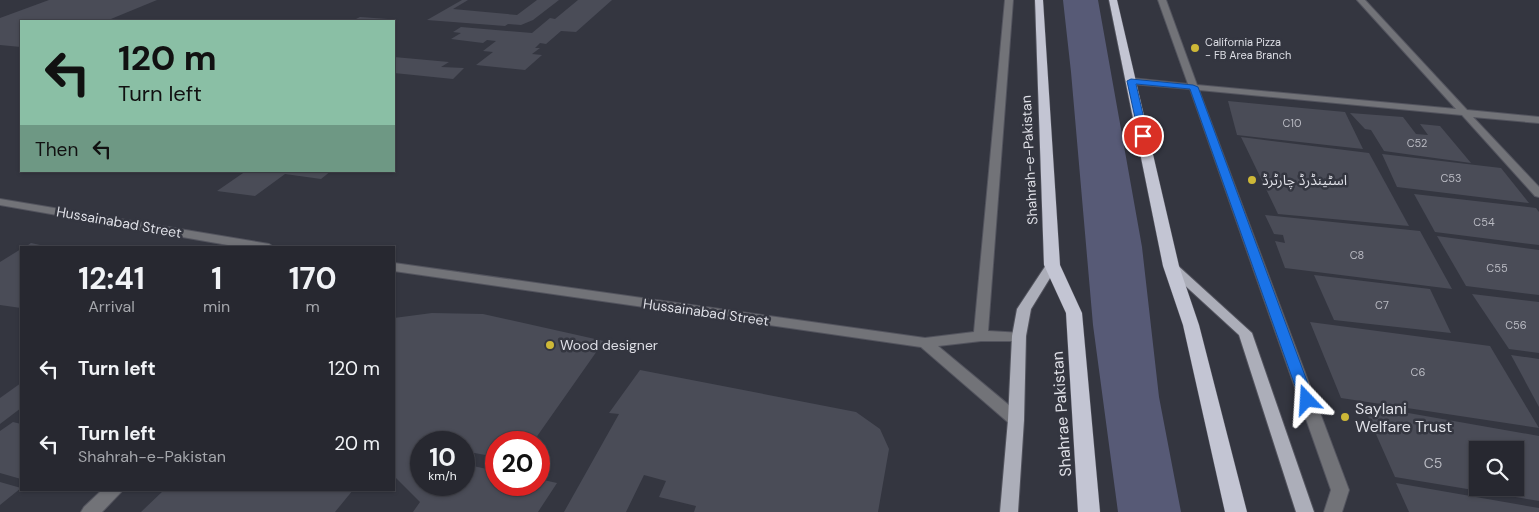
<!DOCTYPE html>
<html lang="en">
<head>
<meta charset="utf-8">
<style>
	:root { --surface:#272830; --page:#2f3038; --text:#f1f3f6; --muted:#a4a6ab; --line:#43444c }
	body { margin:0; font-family:"DM Sans","Noto Sans Arabic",sans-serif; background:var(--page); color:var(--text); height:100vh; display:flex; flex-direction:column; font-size:19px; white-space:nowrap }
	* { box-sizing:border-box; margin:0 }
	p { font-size:16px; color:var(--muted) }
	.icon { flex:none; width:28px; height:28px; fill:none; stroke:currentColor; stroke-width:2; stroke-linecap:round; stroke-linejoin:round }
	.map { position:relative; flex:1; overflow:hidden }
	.panel { position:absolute; left:20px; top:246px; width:375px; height:245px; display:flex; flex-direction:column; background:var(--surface); border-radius:0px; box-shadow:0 1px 4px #0004,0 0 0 1px var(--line) }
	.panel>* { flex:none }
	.guide { position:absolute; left:20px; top:20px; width:375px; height:152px; border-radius:0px; box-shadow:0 1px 4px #0004,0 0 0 1px var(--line); background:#8abfa5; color:#111; overflow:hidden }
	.tools { position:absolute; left:1469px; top:441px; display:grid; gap:10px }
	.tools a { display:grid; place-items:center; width:55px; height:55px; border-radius:0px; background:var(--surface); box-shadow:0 1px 4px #0004,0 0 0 1px var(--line); font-size:25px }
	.speed { position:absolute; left:410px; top:431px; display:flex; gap:10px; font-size:25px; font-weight:700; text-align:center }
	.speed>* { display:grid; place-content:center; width:65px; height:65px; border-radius:50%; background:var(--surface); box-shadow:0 1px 4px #0004,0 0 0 1px var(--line); line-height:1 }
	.speed small { font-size:12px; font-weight:400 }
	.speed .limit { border:8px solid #d22; background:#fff; color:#111 }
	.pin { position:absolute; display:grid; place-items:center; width:42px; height:42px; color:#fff; margin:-21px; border:2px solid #fff; border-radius:50%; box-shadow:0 1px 5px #0007 }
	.me { position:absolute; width:55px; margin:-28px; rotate:340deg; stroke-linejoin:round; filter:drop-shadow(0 0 4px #0008) }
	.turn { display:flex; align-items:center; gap:18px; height:105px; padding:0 15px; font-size:22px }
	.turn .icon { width:65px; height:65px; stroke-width:2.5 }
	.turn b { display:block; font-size:35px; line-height:42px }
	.then { display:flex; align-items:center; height:48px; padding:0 15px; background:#0003; gap:10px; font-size:19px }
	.eta { display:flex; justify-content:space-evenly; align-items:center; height:85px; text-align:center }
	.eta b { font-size:30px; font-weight:700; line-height:35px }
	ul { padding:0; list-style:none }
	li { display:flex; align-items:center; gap:15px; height:75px; padding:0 15px }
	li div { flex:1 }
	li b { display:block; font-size:19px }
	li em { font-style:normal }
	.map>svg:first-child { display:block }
	.green { fill:#575a76 }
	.building { fill:#4a4c57; fill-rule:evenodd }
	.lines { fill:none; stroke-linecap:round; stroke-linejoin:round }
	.minor-casing { stroke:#53545e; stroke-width:2 }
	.major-casing { stroke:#53545e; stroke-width:2 }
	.highway-casing { stroke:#53545e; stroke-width:1 }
	.minor { fill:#727378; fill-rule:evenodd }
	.major { fill:#acaeb9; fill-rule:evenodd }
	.highway { fill:#c3c5d3; fill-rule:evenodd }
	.route { fill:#1a73e8; stroke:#114b97 }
	.poi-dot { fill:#ceb837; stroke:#343640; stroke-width:2 }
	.labels { text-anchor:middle; stroke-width:5; stroke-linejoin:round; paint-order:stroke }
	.far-poi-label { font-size:11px; fill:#dedfe6; stroke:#343640; text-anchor:start }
	.number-label { font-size:11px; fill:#b9bac2 }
	.street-label { font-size:14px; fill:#dedfe6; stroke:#343640 }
	.poi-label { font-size:14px; fill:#dedfe6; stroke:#343640; text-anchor:start }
	.near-number-label { font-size:14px; fill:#b9bac2 }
	.near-poi-label { font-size:16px; fill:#dedfe6; stroke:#343640; text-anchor:start }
	.near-street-label { font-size:16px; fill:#dedfe6; stroke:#343640 }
</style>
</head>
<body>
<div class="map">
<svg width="1539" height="512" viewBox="0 0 1539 512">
	<rect width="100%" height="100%" fill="#343640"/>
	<path class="green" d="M1063 0H1098L1142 247 1159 397 1181 512H1118L1093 325 1071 72Z"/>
	<g class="building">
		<path d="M49 0H157L106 21H21V47L0 45V18Z"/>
		<path d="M462 0H468L453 9 517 15 537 0H559L533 20 521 25 508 24 505 26 427 20Z"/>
		<path d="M578 0H612L576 32 561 31 546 44 540 43 535 48H540L532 54 542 55 525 70 476 65 493 52 483 51 496 41 487 40 483 43 451 39 461 33 453 32 461 27 532 33 550 18 555 19Z"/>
		<path d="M360 17 388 19 352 21Z"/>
		<path d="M394 57 449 62 441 67 464 68 453 79 394 73Z"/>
		<path d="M1228 101 1345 112 1363 149 1237 135Z"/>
		<path d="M1350 113 1403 117 1416 134 1428 135 1420 124 1440 126 1471 163 1384 151 1371 130 1365 129Z"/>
		<path d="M1241 137 1369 153 1409 226 1278 214Z"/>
		<path d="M1382 154 1501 168 1529 203 1397 187Z"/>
		<path d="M246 171H331L321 179 285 174 255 196 217 191Z"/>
		<path d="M1414 194 1536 208 1539 212V245L1435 232Z"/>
		<path d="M1265 215 1420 231 1452 289 1285 268 1275 241 1285 243 1283 235 1274 234Z"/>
		<path d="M1437 236 1539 250V295L1466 286Z"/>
		<path d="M31 243 49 247V248H24Z"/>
		<path d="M21 249V308L0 305V262Z"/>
		<path d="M1314 275 1430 289 1451 333 1334 320Z"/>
		<path d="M1472 294 1539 302V353L1509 349Z"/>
		<path d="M432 313 483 314 604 341 533 442H496V457L464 451V442H421V485H464V464L496 471V485H539V479L557 483 538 512H413L420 502 394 476V318Z"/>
		<path d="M1310 322 1490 346 1539 428 1341 398Z"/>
		<path d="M1511 355 1539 359V407Z"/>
		<path d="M640 370 856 412 880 429 889 449 878 512H694L696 506 659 497 666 481 644 475 626 512H564L619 414 609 413Z"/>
		<path d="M21 383V408L0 424V398Z"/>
		<path d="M1363 405 1539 436V501L1395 477ZM1478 450H1515V488H1478Z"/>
		<path d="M13 422 21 424V479L0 473V431Z"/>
		<path d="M0 482 21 488 0 505Z"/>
		<path d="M1396 483 1539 508V512H1409Z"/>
		<path d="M164 490H353L335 512H141Z"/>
	</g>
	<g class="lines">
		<defs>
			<g id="minor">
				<path d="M1005 0H1013L988 331 1024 333 1026 336 1024 339 1019 341H981L938 346 1022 416 1024 420 1022 424 1016 426 1010 424 921 347 394 271V263L925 338 974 332Z"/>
				<path d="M1158 0H1166L1197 85 1456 109 1357 0H1365L1467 110 1539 117V123L1473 117 1539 187V197L1535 196 1462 115 1199 90 1349 490 1342 512H1324L1331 490 1190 89 1131 84 1127 81 1131 78 1188 84Z"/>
				<path d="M0 199 269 244 275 248H245L0 205Z"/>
				<path d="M102 490H123L102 512H81L84 507Z"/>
			</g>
			<g id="major">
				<path d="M1052 261 1058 265 1031 309 1026 336 1024 420 1018 512H1000L1008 420 1012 336 1017 309 1048 262Z"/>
				<path d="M1171 262 1175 263 1252 333 1314 512H1296L1239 335 1167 269 1165 266 1167 263Z"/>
			</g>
			<g id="highway">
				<path d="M1035 0H1043L1060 265 1082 313 1100 512H1078L1066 313 1044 265Z"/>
				<path d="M1109 0H1117L1179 266 1199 325 1247 512H1225L1183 325 1163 266Z"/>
			</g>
		</defs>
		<use href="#minor" class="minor-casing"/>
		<use href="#major" class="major-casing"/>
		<use href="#highway" class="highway-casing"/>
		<use href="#minor" class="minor"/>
		<use href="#major" class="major"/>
		<use href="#highway" class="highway"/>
	</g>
	<path class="route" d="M1131 79 1193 85 1198 87 1314 400 1312 404 1307 405 1300 400 1190 89 1136 84 1148 136 1143 138 1139 136 1127 81Z"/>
	<g class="poi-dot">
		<circle cx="1195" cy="48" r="5"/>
		<circle cx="1252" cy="180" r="5"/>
		<circle cx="550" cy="345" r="5"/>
		<circle cx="1345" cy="417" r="5"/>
	</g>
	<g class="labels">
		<g class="far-poi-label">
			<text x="1205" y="46">California Pizza<tspan x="1205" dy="13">- FB Area Branch</tspan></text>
		</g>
		<g class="number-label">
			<text x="1292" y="127">C10</text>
			<text x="1417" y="147">C52</text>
			<text x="1451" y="182">C53</text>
			<text x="1484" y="226">C54</text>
			<text x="1357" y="259">C8</text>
			<text x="1497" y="272">C55</text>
			<text x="1382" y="309">C7</text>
			<text x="1516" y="329">C56</text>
			<text x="1418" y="376">C6</text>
		</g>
		<g class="street-label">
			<text transform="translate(1029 160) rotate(-93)" y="5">Shahrah-e-Pakistan</text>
			<text transform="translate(119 222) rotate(10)" y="5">Hussainabad Street</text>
			<text transform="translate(706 312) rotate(8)" y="5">Hussainabad Street</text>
		</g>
		<g class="poi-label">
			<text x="1262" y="185">اسٹینڈرڈ چارٹرڈ</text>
			<text x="560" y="350">Wood designer</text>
		</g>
		<g class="near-number-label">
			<text x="1433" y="468">C5</text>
		</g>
		<g class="near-poi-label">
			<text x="1355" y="414">Saylani<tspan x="1355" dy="18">Welfare Trust</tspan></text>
		</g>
		<g class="near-street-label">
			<text transform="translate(1061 414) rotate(-94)" y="6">Shahrae Pakistan</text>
		</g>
	</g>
</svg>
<div class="tools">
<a><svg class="icon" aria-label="search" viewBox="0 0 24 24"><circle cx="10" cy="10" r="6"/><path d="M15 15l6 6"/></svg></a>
</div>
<div class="speed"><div>10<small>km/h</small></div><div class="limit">20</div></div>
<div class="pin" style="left:1143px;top:136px;background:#d93025"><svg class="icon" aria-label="arrive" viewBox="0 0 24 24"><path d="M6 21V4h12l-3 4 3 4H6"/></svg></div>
<svg class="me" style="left:1307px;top:400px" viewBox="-20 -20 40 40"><path d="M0-17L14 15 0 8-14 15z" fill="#1a73e8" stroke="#fff" stroke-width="4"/></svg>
<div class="guide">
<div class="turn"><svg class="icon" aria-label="left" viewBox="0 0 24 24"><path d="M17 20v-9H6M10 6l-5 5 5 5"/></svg><div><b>120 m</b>Turn left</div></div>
<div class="then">Then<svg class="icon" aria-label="left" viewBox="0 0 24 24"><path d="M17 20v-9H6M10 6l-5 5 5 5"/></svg></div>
</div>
<section class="panel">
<div class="eta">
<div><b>12:41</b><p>Arrival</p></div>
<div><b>1</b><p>min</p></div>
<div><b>170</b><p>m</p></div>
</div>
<ul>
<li><svg class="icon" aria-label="left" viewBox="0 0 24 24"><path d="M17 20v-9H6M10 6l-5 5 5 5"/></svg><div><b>Turn left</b></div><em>120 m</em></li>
<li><svg class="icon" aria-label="left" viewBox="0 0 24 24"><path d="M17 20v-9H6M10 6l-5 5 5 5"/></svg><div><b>Turn left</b><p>Shahrah-e-Pakistan</p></div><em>20 m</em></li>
</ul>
</section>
</div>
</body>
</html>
